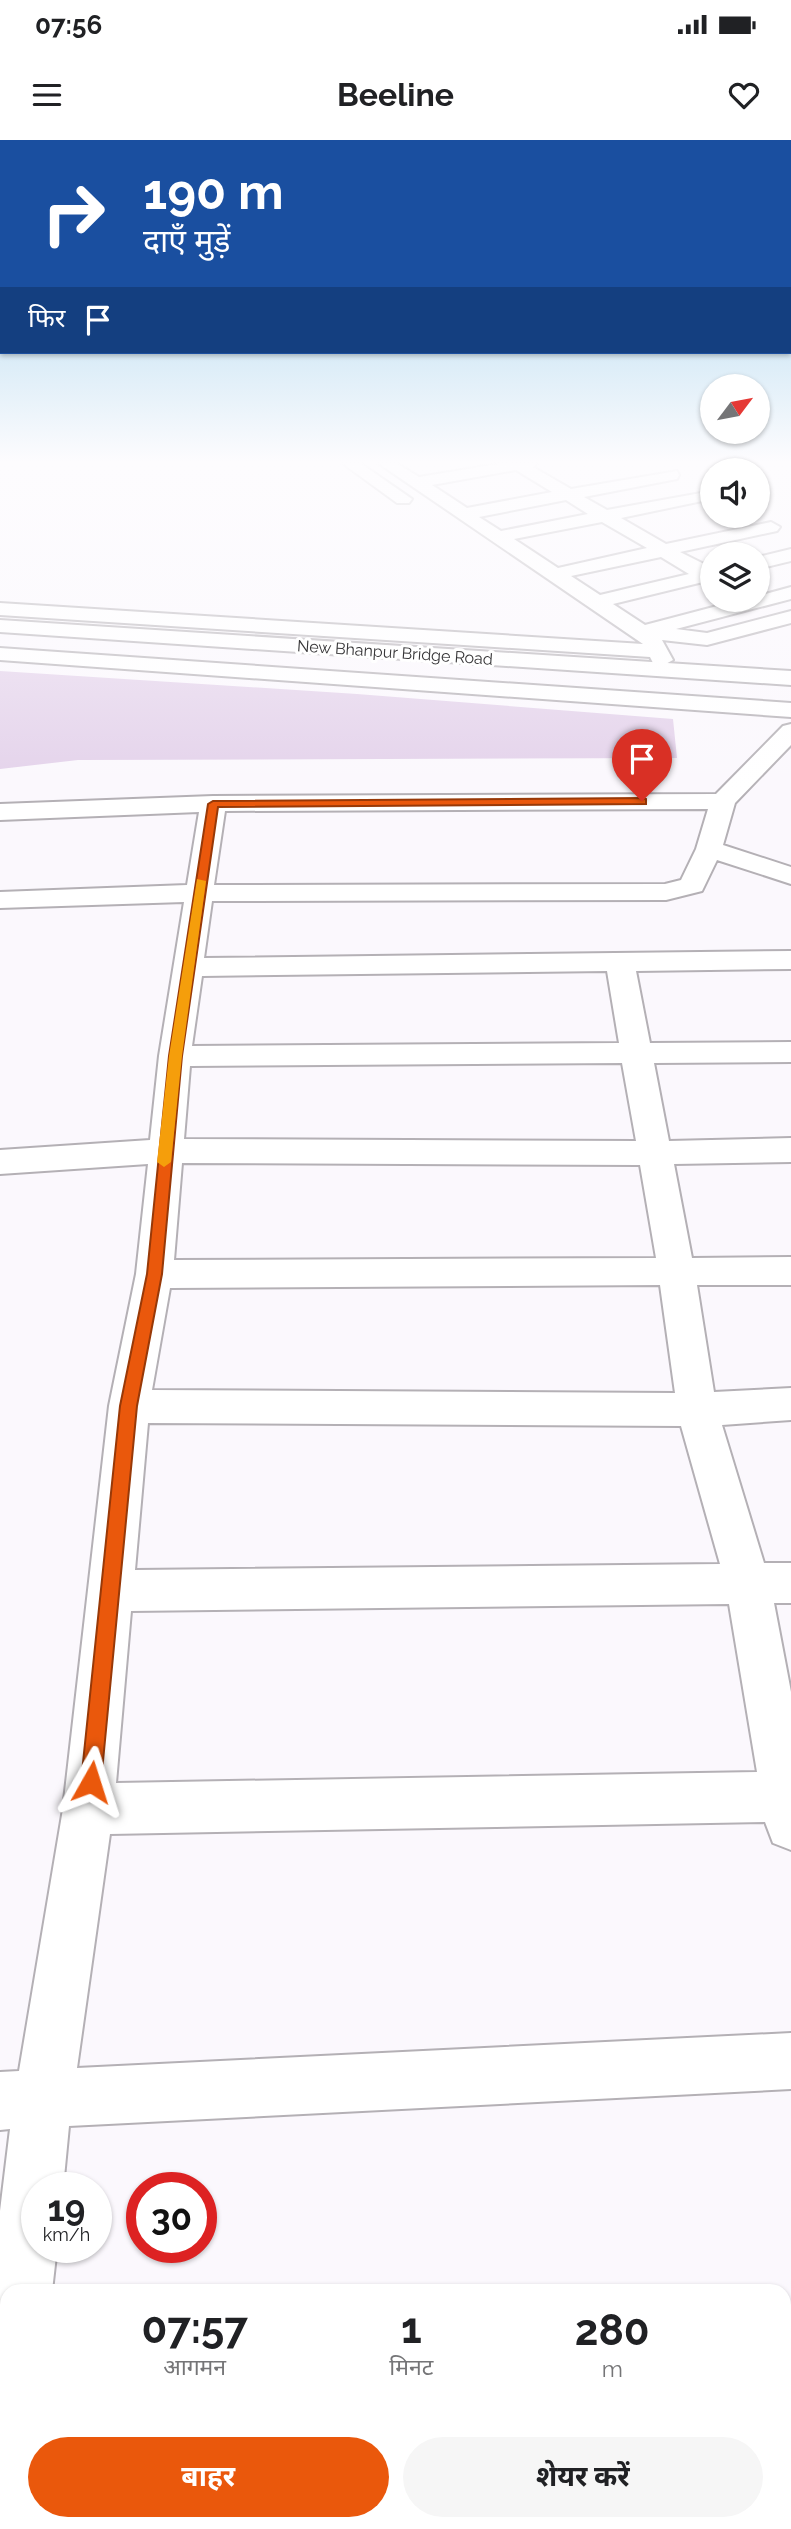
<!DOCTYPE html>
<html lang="hi">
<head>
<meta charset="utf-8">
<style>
	:root { --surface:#fff; --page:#f6f6f6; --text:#202124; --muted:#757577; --accent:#ea580c }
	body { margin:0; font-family:Raleway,"Noto Sans Devanagari",sans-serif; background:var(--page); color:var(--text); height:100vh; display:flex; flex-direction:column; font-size:26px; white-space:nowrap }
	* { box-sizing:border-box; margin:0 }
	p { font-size:23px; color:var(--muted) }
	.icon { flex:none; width:38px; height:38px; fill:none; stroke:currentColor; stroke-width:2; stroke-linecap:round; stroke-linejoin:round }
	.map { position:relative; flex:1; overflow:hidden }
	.details { position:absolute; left:0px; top:2144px; width:791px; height:247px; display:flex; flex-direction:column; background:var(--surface); border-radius:21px 21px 0 0; box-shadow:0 2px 5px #0004 }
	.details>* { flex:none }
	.banner { position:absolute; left:0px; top:0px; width:791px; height:214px; box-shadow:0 2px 5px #0004; background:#1a4fa0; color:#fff; overflow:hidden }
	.needle { width:46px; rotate:58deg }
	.buttons { position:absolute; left:700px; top:234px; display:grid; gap:14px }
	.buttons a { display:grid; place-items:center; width:70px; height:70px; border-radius:50%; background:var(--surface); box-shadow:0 2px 5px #0004; font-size:35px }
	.speed { position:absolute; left:21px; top:2032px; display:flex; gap:14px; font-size:35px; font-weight:700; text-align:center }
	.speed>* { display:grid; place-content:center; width:91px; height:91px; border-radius:50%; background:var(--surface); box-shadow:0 2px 5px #0004; line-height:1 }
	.speed small { font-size:18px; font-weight:400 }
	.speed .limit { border:10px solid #d22; background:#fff; color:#111 }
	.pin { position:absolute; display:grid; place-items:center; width:60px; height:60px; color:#fff; margin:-72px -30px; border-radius:50% 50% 50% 0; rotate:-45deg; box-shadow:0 0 7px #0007 }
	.pin .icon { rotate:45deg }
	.me { position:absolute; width:77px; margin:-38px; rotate:6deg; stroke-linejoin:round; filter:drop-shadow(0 0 5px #0008) }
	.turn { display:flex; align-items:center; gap:24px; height:147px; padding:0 28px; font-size:32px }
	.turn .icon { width:91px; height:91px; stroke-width:2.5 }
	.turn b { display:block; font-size:49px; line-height:60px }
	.then { display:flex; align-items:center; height:66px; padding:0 28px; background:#0003; gap:14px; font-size:26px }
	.eta { display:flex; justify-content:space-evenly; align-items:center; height:119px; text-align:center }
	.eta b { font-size:42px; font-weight:700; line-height:49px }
	.action { display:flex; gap:14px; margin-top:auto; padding:14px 28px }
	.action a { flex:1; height:80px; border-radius:42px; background:var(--accent); color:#fff; font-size:28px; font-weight:700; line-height:80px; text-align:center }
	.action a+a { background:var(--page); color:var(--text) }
	.status { display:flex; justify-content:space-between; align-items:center; height:49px; padding:0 35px; background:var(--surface); direction:ltr }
	.status svg { height:19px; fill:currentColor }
	header { display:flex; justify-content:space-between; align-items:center; height:91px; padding:0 28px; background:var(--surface); font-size:32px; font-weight:700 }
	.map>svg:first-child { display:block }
	.green { fill:#e3d1ea }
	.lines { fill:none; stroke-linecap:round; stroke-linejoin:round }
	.minor-casing { stroke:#b4b0b5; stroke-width:4 }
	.tertiary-casing { stroke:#b4b0b5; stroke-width:4 }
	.minor { fill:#fff; fill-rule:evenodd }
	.tertiary { fill:#fff; fill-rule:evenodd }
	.route { fill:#ea580c; stroke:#983908; stroke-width:2 }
	.slow { fill:#f59e0b }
	.labels { text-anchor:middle; stroke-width:6; stroke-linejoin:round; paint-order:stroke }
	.far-street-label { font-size:16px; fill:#363537; stroke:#fff }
</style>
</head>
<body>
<div class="status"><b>07:56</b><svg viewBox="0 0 49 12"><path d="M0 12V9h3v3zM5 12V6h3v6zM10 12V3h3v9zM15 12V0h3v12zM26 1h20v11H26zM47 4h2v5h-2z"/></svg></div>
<header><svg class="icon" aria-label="menu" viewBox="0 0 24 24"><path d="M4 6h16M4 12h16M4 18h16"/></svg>Beeline<svg class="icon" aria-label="heart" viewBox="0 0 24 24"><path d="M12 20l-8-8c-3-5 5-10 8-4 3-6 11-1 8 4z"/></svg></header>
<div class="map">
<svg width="791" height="2389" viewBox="0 0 791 2389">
	<rect width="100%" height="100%" fill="#fbf8fd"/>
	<path class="green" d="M0 531 357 554 673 579 677 618 78 620 0 629Z"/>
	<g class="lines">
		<defs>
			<g id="minor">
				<path d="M342 323H360L412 359 409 363H397Z"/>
				<path d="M378 323H396L419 337 504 323H537L533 327 571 349 677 331 679 335 677 339 584 357 607 370 712 351V359L621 378 666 404 771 382 780 387 777 391 680 412 712 428V445L703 442 613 464 645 485 740 460H758V456L791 447V459L676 489 707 493 791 471V483L707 505 662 500 673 520 662 526 654 525 650 517 0 475V463L643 504ZM516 330 552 352 467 368 432 345ZM566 360 588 374 501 391 479 377ZM602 382 647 408 558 428 514 399ZM661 417 689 434 600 455 571 436Z"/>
				<path d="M791 409V421L758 429V417Z"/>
				<path d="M0 508 791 563V577L0 520Z"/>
				<path d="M791 584V605L735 663 723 705 791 727V744L717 720 702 751 666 760 212 761 204 818 791 811V829L636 831 650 903 791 902V922L654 923 669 1001 791 998V1022L674 1024 692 1118 791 1117V1145H697L714 1252 791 1248V1280L722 1285 764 1423H791V1463H774L791 1552V1710L773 1703 765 1682 110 1694 77 1928 791 1893V1949L69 1986 63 2048H37V2107H57L52 2151H7V2177L0 2174V2071L10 1989 0 1990V1932L19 1931 63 1669 109 1266 136 1134 148 1024 0 1034V1010L150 1000 159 916 184 762 0 768V752L187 745 199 672 0 680V664L213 656 716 654 783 586ZM708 669 696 709 681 740 665 744 214 745 225 671ZM607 831 619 903 192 906 202 836ZM622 923 636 1001 184 999 190 926ZM182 1023 640 1025 656 1118 174 1120ZM660 1145 675 1253 152 1250 170 1148ZM148 1283 681 1286 720 1424 135 1430ZM729 1464 757 1632 116 1643 131 1471Z"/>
				<path d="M7 2241V2365L0 2368V2244Z"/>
				<rect x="784" y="2273" width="7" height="66"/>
			</g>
			<path id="tertiary" d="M0 480 791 531V545L0 492Z"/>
		</defs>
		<use href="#minor" class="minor-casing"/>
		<use href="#tertiary" class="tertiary-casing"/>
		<use href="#minor" class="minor"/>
		<use href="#tertiary" class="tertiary"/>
	</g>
	<linearGradient id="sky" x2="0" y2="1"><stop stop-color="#92cbe9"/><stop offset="0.49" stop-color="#fdfcfe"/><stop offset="1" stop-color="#fdfcfe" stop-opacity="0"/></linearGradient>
	<rect width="791" height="657" fill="url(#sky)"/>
	<path class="route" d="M642 658 646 659V664L218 667 182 916 162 1134 137 1266 101 1642 98 1649 91 1652 84 1649 81 1642 120 1266 147 1134 169 916 208 664 213 661Z"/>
	<path class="slow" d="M197 739 206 741 182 916 171 1022 164 1027 157 1022 169 916Z"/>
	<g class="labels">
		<g class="far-street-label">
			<text transform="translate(395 512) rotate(4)" y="6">New Bhanpur Bridge Road</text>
		</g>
	</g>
</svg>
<div class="buttons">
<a><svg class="needle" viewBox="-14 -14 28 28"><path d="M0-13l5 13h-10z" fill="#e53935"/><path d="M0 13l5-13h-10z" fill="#757577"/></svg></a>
<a><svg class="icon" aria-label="sound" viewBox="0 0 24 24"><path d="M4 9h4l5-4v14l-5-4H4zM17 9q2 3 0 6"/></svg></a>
<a><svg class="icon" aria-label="layers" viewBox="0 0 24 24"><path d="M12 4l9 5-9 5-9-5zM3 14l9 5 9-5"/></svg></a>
</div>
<div class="speed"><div>19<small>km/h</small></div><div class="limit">30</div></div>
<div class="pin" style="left:642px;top:661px;background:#d93025"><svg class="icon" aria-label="arrive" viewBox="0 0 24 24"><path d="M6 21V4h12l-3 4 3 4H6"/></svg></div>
<svg class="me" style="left:91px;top:1642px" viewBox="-20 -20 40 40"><path d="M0-17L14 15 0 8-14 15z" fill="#ea580c" stroke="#fff" stroke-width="4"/></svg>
<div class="banner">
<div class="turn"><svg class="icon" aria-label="right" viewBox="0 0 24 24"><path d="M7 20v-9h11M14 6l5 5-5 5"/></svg><div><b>190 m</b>दाएँ मुड़ें</div></div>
<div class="then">फिर<svg class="icon" aria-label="arrive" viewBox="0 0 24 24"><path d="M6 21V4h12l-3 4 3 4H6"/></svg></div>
</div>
<section class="details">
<div class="eta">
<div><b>07:57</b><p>आगमन</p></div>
<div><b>1</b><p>मिनट</p></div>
<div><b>280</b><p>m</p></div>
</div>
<div class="action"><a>बाहर</a><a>शेयर करें</a></div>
</section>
</div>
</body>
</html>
